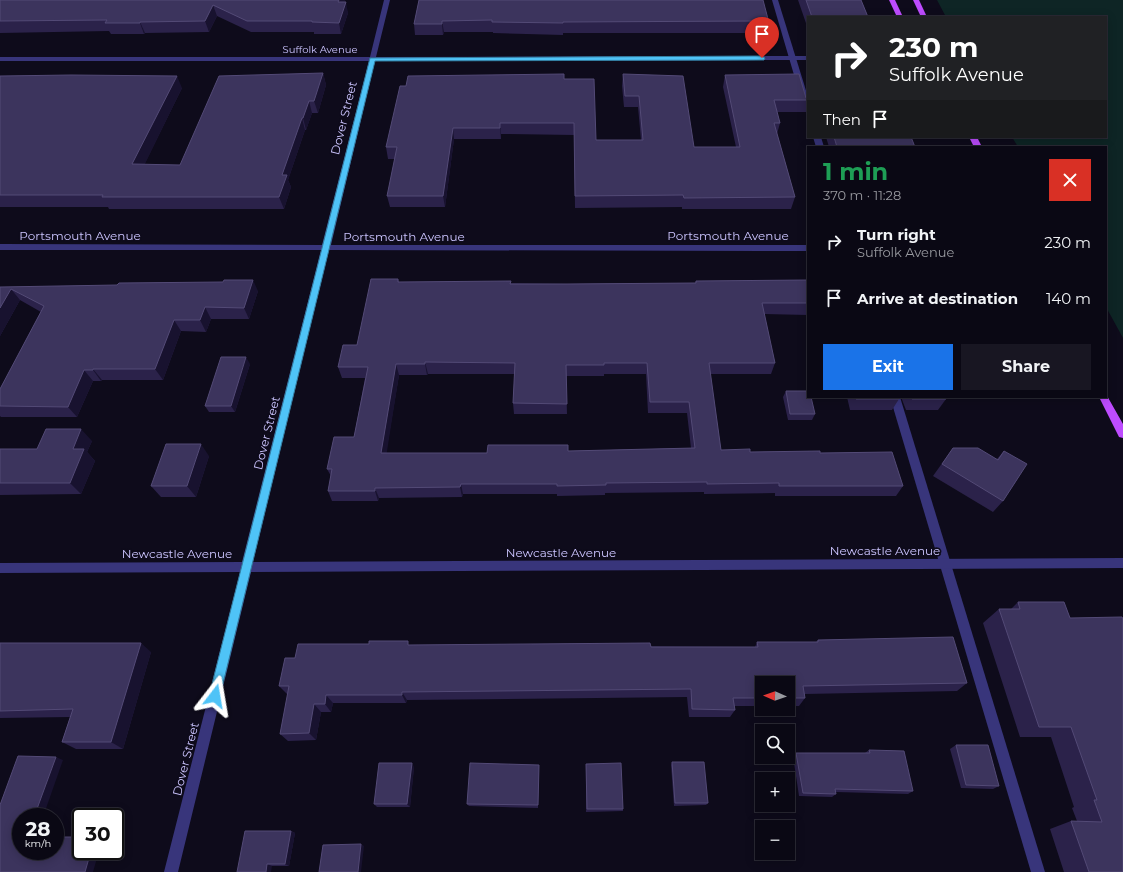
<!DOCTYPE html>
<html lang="en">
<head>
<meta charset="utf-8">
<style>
	:root { --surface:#0a0814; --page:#181622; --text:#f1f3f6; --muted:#999aa0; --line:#2a2934; --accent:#1a73e8 }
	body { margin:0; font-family:Montserrat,sans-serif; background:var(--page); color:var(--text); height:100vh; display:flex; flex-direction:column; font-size:15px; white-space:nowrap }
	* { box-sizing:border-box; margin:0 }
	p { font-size:13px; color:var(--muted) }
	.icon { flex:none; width:22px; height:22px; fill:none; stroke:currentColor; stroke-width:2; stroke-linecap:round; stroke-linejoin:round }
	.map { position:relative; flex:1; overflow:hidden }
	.panel { position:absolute; left:807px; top:146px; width:300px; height:252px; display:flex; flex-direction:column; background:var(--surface); border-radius:0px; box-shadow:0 2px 10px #0003,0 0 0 1px var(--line) }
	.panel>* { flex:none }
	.banner { position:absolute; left:807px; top:16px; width:300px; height:122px; border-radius:0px; box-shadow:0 2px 10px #0003,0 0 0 1px var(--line); background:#202124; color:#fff; overflow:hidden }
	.needle { width:26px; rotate:272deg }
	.tools { position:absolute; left:755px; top:676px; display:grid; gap:8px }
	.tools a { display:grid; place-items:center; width:40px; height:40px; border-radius:0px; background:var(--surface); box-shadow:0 2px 10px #0003,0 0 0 1px var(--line); font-size:20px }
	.speed { position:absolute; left:12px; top:808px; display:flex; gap:8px; font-size:20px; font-weight:700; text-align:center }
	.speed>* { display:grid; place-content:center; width:52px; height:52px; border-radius:50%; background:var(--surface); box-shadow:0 2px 10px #0003,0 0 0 1px var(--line); line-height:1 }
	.speed small { font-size:10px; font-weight:400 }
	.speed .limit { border:2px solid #111; border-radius:6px; background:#fff; color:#111 }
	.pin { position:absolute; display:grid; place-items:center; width:34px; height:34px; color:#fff; margin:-41px -17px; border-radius:50% 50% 50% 0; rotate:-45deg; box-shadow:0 0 4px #0007 }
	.pin .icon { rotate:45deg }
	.me { position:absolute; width:44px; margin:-22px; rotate:14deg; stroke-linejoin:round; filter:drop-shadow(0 0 3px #0008) }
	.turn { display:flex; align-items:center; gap:14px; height:84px; padding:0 16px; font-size:18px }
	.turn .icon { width:52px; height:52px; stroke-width:2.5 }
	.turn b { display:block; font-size:28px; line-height:34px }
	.then { display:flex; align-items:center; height:38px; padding:0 16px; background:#0003; gap:8px; font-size:15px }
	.round { display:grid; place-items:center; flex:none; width:42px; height:42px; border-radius:0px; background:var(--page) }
	.headline { display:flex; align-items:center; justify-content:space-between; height:68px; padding:0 16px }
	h1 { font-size:24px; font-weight:700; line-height:30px; color:#1e9e55 }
	.cta { display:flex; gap:8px; margin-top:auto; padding:8px 16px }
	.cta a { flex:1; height:46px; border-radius:0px; background:var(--accent); color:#fff; font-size:16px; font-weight:700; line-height:46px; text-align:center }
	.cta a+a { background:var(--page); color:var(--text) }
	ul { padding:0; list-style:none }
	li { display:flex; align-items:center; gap:12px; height:56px; padding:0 16px }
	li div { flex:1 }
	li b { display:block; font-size:15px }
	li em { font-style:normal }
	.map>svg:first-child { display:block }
	.green { fill:#0e2525 }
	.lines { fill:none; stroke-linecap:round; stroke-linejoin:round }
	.service { fill:#38357b; fill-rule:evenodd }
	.minor { fill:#38357b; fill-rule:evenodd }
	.primary { fill:#be4cff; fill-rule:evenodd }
	.wall { fill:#2b224a; fill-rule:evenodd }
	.shaded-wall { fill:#18122f }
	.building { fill:#3c345d; stroke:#534a76; fill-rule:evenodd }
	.route { fill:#4fc3f7; stroke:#337fa1 }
	.labels { text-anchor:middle; stroke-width:3.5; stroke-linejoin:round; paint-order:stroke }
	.far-street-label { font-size:10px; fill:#ccc5ff; stroke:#0e0b1b }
	.street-label { font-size:12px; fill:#ccc5ff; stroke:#0e0b1b }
</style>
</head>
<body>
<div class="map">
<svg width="1123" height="872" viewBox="0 0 1123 872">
	<rect width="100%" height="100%" fill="#0e0b1b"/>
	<path class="green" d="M937 0H1123V338L1106 307V147H1018L1012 137H1106V17H946Z"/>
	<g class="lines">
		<g class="service">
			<path d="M772 0H778L808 97V111L804 109Z"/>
			<path d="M813 137H821L824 147H816Z"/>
			<path d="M890 397H900L1045 872H1031Z"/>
		</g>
		<path class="minor" d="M384 0H390L376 57 808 56V60L375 61 331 245H808V251L329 250 253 562 1123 558V568L251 572 178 872H164L240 572 0 573V563L242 562 321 250H0V244L322 245 369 61H0V57H370Z"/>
		<g class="primary">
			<path d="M889 0H895L903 17H897Z"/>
			<path d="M913 0H919L927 17H921Z"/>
			<path d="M969 137H977L982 147H974Z"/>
			<path d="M1106 394 1123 424V438L1119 437 1099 397H1106Z"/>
		</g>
	</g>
	<g class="wall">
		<path d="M0 0H345L344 2 348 13 341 34H314V32H251L217 16 209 32 145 33 144 34H111L109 31 0 33Z"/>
		<path d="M419 0 768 19 766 30H758L757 33H563V35L493 33V32H444L443 35H415L414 24Z"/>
		<path d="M798 0H861L868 17H808V29Z"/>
		<path d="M323 73 326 85 318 113H312L306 130H305L288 180 291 187 284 209H109L108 207H0V76L182 88 144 165H180Z"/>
		<path d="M623 74 694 147H736L723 87 725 75 806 98 808 99V105L806 112H777L780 123 777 134 795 197 791 209H682V207L575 208 574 135 501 134V139H454L445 207H390L387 196 395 159H388L386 147 406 86 564 79 596 140H641L638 107H624L622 86Z"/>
		<path d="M808 78V92L806 86Z"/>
		<path d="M826 137H911L915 147H829Z"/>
		<path d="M398 279 399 282 567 284 695 283 696 281 808 280V315L764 314 775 363 771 374H710L721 450 750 452 820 453 903 486 896 496H775V493L704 494V492L605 493V495L557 496V494H463L462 497 379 498 378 501H332L328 491 331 476 327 469 354 437 365 378H342L338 367 357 345ZM428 374H515L513 403 514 414H567L566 376H604V374H646L648 413H687L691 448 487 453H386L399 375H427Z"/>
		<path d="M0 287 258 291 249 319H211L206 332 181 331 163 380H102L101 381H93L77 417H1L0 416V389L41 312 20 300 0 336Z"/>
		<path d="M250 364 235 412H209L205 406Z"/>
		<path d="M786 391 815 414 812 420H788L783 397Z"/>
		<path d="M847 397H898L899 399 892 410H850Z"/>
		<path d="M901 397H945L946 399 938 410H906Z"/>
		<path d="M92 441 87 452 95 461 81 494 0 495V449H37Z"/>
		<path d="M953 448 997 459 1004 451 1003 501 993 512 933 476Z"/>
		<path d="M209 456 196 497H161L151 486Z"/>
		<path d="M1018 602H1064L1123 872H1064L1050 829 1071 821H1077L1072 808 1074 807 1051 737H1020L983 623 999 609H1011Z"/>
		<path d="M818 640 967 683 957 691 805 694V698L799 706H788V683H762V706H734L735 710 730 717H689L687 697 407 700 406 703H333L331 712H321L316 740 288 741 280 734 288 694H287L279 686 295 658 411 645 755 647 757 642H816Z"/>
		<path d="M0 643 151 652 123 749H76L62 742 70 717 0 718Z"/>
		<path d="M956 745 999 786 993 789 961 788 950 749Z"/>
		<path d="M869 750 913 791 908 794 836 792V794L832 797 799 796 793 756 796 753H865Z"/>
		<path d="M672 762 708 803 706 805 674 806 671 765Z"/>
		<path d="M586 764 623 809V811L586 812Z"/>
		<path d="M539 765 538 808 469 806 467 804Z"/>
		<path d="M414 767 410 807H377L374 804Z"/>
		<path d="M291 831 295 833 289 866H272L237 872Z"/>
	</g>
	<g class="shaded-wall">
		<path d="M339 0H345L341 13 338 2Z"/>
		<path d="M346 2 348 13 341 34 339 23Z"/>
		<path d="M213 5 217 16 209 32 205 21Z"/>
		<path d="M442 21 444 32 443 35 442 24Z"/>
		<path d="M140 22 145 33 144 34 140 23Z"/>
		<path d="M323 73 326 85 318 113 314 101Z"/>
		<path d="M177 76 182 88 139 176 132 164Z"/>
		<path d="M309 101 312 113 306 130 303 118Z"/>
		<path d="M302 118 305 130 288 180 291 187 284 209 279 197 282 175Z"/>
		<path d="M500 123 501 134V139L500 128Z"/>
		<path d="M453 128 454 139 445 207 443 196Z"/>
		<path d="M253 280 258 291 249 319 244 308Z"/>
		<path d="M11 289 20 300 0 336V308Z"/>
		<path d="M205 307 211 319 206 332 200 320Z"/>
		<path d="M174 320 181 331 163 380 155 369Z"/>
		<path d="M246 357 250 364 235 412 231 406Z"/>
		<path d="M425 362 428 374 427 375 425 364Z"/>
		<path d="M396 364 399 375 385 464 381 453Z"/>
		<path d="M93 369 102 380 101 381 93 370Z"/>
		<path d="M84 370 93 381 77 417 68 407Z"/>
		<path d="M81 429 92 441 87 452 95 461 81 494 70 483 73 449Z"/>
		<path d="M201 444 209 456 196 497 187 486Z"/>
		<path d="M461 484 463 494 462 497 460 487Z"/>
		<path d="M375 488 379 498 378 501 375 491Z"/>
		<path d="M141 643 151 652 123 749 111 742Z"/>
		<path d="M402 692 407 700 406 703 402 695Z"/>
		<path d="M326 695 333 703 331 712 325 704Z"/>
		<path d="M314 704 321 712 316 740 309 733Z"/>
		<path d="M56 757 63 760 43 817H34Z"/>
		<path d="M412 763 414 767 410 807 407 804Z"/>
		<path d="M291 831 295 833 289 866 285 864Z"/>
		<path d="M361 844 364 846 361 872H358Z"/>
		<path d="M91 851H99L93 872H85Z"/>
		<path d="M267 864 272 866 271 872H266Z"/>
	</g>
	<g class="building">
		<path d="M0 0H339L338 2H346L339 23 312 22V21H247L213 5 205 21 140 22V23H105L107 20 0 21Z"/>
		<path d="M419 0H763L768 19H758L759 21 563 22V23L492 22V20L442 21V24H414Z"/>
		<path d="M806 0H861L868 17H812Z"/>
		<path d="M323 73 314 101H309L303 118H302L282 175H287L279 197H102L103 195H0V76L71 75 177 76 132 164 180 165 219 76Z"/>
		<path d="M564 74V79H594L596 140H643L639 96H625L623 74 683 76 694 147H740L725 75 799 74 806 98 808 99V100H774L780 123H774L795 197 684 198 683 195 575 196 574 123H500V128H453L443 196H387L397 147H386L400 86H406L408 76Z"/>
		<path d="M834 137H911L915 147H837Z"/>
		<path d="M371 279H398V282L511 281 510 284H567L696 283V281L808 280V303H762L775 363H709L721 450 750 449V452L820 451V453L892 452 903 486H779V483L707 484V482L606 483V485L557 486V484H461L460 487 375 488V491H328L332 469H327L334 437H354L368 367H338L343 345H357ZM425 362 515 363 513 403 567 404 566 365H604V363H647L650 402H689L695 448 568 451V445H488L487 453H381L396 364H425Z"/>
		<path d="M224 280H253L244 308 205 307 200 320H174L155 369H93V370H84L68 407 0 406V389L44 306 11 289 0 308V287L117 285 119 283 223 282Z"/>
		<path d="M221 357H246L231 406H205Z"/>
		<path d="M786 391H808V397H811L815 414H790Z"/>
		<path d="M855 397H898L899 399H856Z"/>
		<path d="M911 397H945L946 399H912Z"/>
		<path d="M46 429H81L73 449H84L70 483H0V449H37Z"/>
		<path d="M166 444H201L187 486H151Z"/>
		<path d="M953 448H978L998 460 1004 451 1027 464 1003 501 942 464Z"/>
		<path d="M1018 602H1064L1070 618 1122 617 1123 619V872H1089L1071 821 1102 822 1094 800H1097L1071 727H1039L999 609H1020Z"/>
		<path d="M953 637 967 683 803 686 805 698H788V683H762V698H733L735 710 692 709 691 689 402 692V695H326L325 704H314L309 733 280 734 289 686H279L285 658H295L298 644H369V641H408V645L650 643 651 647H758L757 642H818V640Z"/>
		<path d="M0 643H141L111 742H62L73 709 0 711Z"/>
		<path d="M956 745H988L999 786 966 785Z"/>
		<path d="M869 750 904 751 913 791 835 789 836 794 803 793 796 753H870Z"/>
		<path d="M18 756 56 757 34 817H21V851H55V837H81V851H91L85 872H0V805Z"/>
		<path d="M672 762H704L708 803H675Z"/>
		<path d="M379 763H412L407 804H374Z"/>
		<path d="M470 763 539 765 538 805 467 804Z"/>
		<path d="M621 763 623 809H587L586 764Z"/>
		<path d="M245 831H291L285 864H267L266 872H237Z"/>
		<path d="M361 844 358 872H319L323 845Z"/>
	</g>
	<path class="route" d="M762 56 765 58 764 60 375 61 220 696 219 700 215 702 211 700 209 696 370 58Z"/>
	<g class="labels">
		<g class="far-street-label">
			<text x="320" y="53">Suffolk Avenue</text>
		</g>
		<g class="street-label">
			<text transform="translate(344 118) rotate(-76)" y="4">Dover Street</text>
			<text x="80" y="240">Portsmouth Avenue</text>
			<text x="728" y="240">Portsmouth Avenue</text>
			<text x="404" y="241">Portsmouth Avenue</text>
			<text transform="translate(267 433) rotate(-76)" y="4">Dover Street</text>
			<text x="885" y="555">Newcastle Avenue</text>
			<text x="561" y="557">Newcastle Avenue</text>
			<text x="177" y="558">Newcastle Avenue</text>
			<text transform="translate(186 759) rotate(-76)" y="4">Dover Street</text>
		</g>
	</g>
</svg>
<div class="tools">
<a><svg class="needle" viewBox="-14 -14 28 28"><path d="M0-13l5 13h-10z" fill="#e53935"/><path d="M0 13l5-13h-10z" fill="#999aa0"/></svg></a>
<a><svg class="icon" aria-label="search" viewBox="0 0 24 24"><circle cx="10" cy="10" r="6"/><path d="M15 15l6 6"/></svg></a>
<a>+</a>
<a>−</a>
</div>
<div class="speed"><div>28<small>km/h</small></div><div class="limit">30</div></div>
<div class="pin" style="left:762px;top:58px;background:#d93025"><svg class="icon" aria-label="arrive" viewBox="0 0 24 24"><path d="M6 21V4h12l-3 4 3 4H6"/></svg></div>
<svg class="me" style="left:215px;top:696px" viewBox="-20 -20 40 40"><path d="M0-17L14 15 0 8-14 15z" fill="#4fc3f7" stroke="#fff" stroke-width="4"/></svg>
<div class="banner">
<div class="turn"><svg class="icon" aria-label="right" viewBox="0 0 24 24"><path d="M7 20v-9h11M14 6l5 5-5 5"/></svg><div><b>230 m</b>Suffolk Avenue</div></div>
<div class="then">Then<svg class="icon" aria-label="arrive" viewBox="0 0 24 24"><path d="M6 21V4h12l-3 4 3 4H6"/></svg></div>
</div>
<section class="panel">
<div class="headline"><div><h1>1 min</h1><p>370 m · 11:28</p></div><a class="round" style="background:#d93025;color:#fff"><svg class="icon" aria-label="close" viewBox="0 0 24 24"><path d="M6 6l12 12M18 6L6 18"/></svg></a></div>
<ul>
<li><svg class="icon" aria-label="right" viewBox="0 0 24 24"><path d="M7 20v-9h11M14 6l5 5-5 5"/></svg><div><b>Turn right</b><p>Suffolk Avenue</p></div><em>230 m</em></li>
<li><svg class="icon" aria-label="arrive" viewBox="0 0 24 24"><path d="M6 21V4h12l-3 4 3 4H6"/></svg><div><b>Arrive at destination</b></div><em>140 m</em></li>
</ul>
<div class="cta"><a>Exit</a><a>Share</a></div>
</section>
</div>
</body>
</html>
